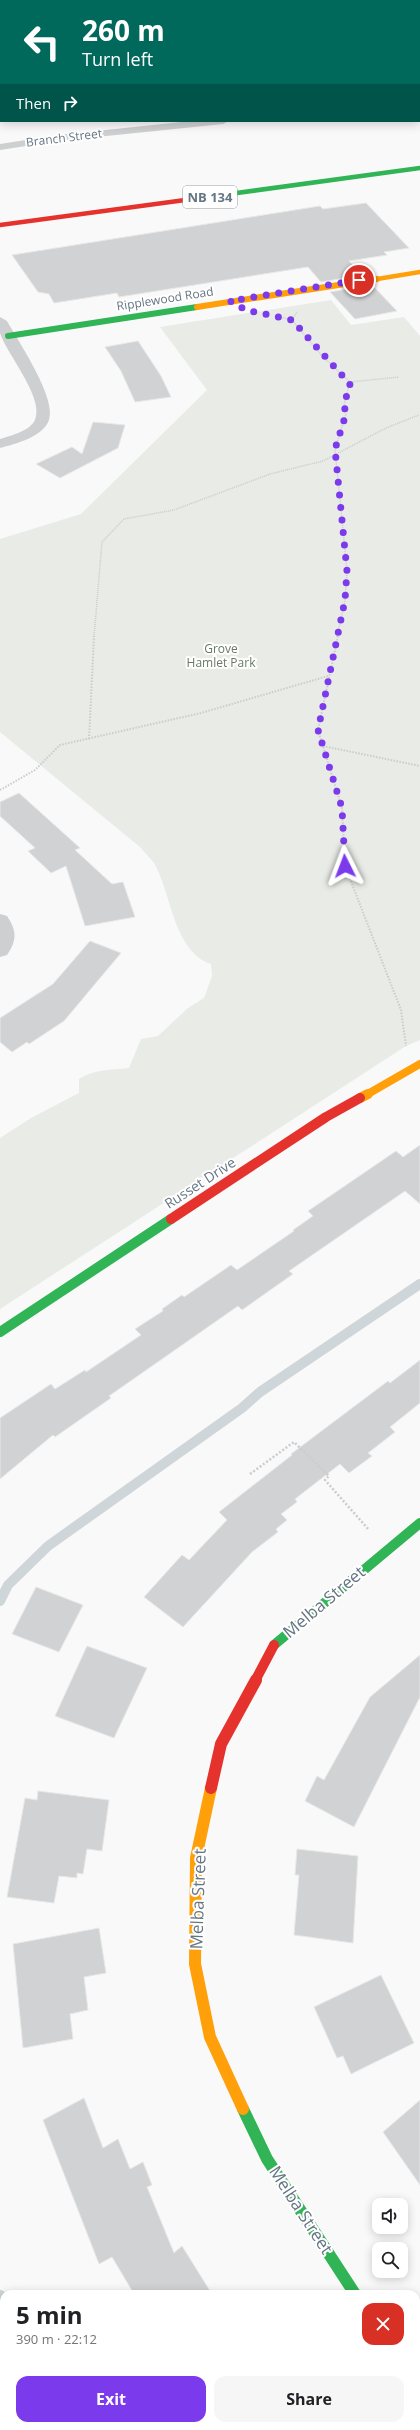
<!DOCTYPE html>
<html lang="en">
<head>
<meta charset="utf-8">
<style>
	:root { --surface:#fff; --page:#f6f6f6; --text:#202124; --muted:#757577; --accent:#7c3aed }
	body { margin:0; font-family:"Open Sans",sans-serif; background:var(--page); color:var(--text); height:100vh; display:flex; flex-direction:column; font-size:15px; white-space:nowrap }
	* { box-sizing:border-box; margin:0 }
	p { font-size:13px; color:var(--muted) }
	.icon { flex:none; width:22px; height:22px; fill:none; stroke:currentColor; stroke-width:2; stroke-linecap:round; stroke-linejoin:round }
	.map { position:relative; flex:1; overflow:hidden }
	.details { position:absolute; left:0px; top:2290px; width:420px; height:140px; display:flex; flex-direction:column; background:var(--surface); border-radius:12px 12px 0 0; box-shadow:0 2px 10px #0003 }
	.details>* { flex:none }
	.hud { position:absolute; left:0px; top:0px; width:420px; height:122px; box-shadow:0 2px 10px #0003; background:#00695c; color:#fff; overflow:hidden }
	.fabs { position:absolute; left:372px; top:2198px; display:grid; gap:8px }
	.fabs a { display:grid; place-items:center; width:36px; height:36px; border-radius:8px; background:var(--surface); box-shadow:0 2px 10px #0003; font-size:20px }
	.pin { position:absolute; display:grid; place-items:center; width:34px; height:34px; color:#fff; margin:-17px; border:2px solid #fff; border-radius:50%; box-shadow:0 1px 4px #0007 }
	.me { position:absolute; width:44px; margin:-22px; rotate:357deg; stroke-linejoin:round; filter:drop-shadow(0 0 3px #0008) }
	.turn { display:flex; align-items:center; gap:14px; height:84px; padding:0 16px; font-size:18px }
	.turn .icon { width:52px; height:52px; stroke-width:2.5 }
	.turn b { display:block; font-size:28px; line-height:34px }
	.then { display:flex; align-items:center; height:38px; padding:0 16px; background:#0003; gap:8px; font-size:15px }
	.round { display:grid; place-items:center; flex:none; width:42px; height:42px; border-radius:12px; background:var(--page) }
	.overview { display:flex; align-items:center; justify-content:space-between; height:68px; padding:0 16px }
	h1 { font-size:24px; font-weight:700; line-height:30px }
	.action { display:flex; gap:8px; margin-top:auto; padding:8px 16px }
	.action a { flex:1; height:46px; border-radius:12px; background:var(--accent); color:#fff; font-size:16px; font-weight:700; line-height:46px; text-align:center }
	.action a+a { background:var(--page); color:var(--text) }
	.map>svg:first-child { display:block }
	.green { fill:#e8ebe6 }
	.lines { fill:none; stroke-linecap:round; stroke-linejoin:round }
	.stream-far1 { stroke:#ced6d9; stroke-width:10 }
	.stream { stroke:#ced6d9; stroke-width:12 }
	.building { fill:#d0d2d3; stroke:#e8e8e8 }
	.path-far2 { stroke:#cbcccd; stroke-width:1.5; stroke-dasharray:1 1; stroke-linecap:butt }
	.path-far1 { stroke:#cbcccd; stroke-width:2; stroke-dasharray:1.5 1.5; stroke-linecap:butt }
	.path { stroke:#cbcccd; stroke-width:2.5; stroke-dasharray:2 2; stroke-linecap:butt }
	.street { fill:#cecfd0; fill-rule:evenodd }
	.fast-far3 { stroke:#30b455; stroke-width:4.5 }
	.fast-far2 { stroke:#30b455; stroke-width:6 }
	.fast-far1 { stroke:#30b455; stroke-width:10 }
	.fast { stroke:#30b455; stroke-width:12 }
	.slow-far4 { stroke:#ff9f0a; stroke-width:4.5 }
	.slow-far3 { stroke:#ff9f0a; stroke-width:6 }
	.slow-far2 { stroke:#ff9f0a; stroke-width:8 }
	.slow-far1 { stroke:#ff9f0a; stroke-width:10 }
	.slow { stroke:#ff9f0a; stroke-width:12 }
	.jam-far2 { stroke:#e5322d; stroke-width:4.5 }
	.jam-far1 { stroke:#e5322d; stroke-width:10 }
	.jam { stroke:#e5322d; stroke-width:12 }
	.route { stroke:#7c3aed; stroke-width:7; stroke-dasharray:0 12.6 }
	.labels { text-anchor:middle; stroke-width:4; stroke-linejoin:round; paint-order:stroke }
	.far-street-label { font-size:12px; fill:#657683; stroke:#fff }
	.far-park-label { font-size:12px; fill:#687a64; stroke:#fff }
	.shield { fill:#fff; stroke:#939fa8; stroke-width:1 }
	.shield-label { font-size:13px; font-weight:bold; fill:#657683 }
	.street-label { font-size:14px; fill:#657683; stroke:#fff }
	.near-street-label { font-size:17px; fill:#657683; stroke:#fff }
</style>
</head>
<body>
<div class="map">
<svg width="420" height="2430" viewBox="0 0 420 2430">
	<rect width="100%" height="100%" fill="#f9f9f9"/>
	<path class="green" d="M331 300 351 325 404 317 420 336V1040L406 1046 0 1309V1138L31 1118 79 1093V1079C94 1069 112 1070 129 1068L141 1039 158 1036 188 1008 204 998 212 976 211 964C173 951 172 894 154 863 150 858 144 852 140 847L0 732V539L81 514 207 390 160 327Z"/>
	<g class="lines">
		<path class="stream-far1" d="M0 1601 8 1585 48 1546 242 1408 260 1392 420 1284"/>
		<g class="stream">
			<path d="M0 2296 4 2302"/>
			<path d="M89 2426 91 2430"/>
		</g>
	</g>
	<g class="building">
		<path d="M366 203 409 248 384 252 387 255 349 261 363 275 321 282 308 267 119 297 117 293 54 303 49 294 38 292 12 255 320 206 323 209Z"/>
		<path d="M372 285 397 311 355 319 330 292Z"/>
		<path d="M138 341 161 376 171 397 135 402 121 371 105 347Z"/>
		<path d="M93 422 125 425 118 448 60 478 36 464 72 447 82 454Z"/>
		<path d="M19 793 80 848 75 850 112 884 123 882 135 917 85 926 66 866 51 873 28 851 35 848 0 816V802Z"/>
		<path d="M90 941 121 953 64 1021 29 1044 27 1042 12 1052 0 1042V1018L53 984Z"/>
		<path d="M420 1145V1204L405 1191 289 1271 293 1274 242 1310 238 1306 109 1396 111 1398 55 1437 53 1435 0 1479V1418L51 1384 55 1389 85 1370 86 1372 141 1335 135 1329 163 1311 162 1309 182 1295 184 1297 231 1265 237 1270 294 1231 293 1230 313 1216 308 1211 333 1194 396 1151 403 1157Z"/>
		<path d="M420 1360V1403L390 1427 395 1432 368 1453 372 1456 349 1473 340 1464 295 1499 297 1502 281 1514 287 1520 276 1529 278 1532 252 1552 183 1627 144 1597 182 1555 189 1560 227 1520 219 1512 292 1455 291 1454 388 1381 390 1383Z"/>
		<path d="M36 1587 83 1605 59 1652 12 1634Z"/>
		<path d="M87 1646 147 1668 114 1738 55 1716Z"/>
		<path d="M420 1655V1697L354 1827 305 1801 317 1776 324 1780 370 1697Z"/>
		<path d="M38 1791 109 1800 102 1851 87 1849 83 1874 77 1873V1878L59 1876 54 1903 7 1897 25 1798 37 1800Z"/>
		<path d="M297 1849 358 1856 353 1943 294 1935 299 1875H295Z"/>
		<path d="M99 1928 106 1973 84 1977 88 2010 70 2014 73 2039 23 2048 13 1944Z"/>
		<path d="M381 1975 414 2043 351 2074 343 2056 337 2058 314 2007Z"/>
		<path d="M84 2098 103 2148 118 2139 130 2169 143 2162 152 2185 147 2187 174 2253 182 2246 212 2294H134L112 2257 99 2264 43 2120Z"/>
		<path d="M420 2100V2185L383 2132Z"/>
	</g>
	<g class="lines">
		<g class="path-far2">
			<path d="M275 316 292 320 323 357 350 382 399 377"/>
			<path d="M292 320 297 312"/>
			<path d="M94 637 102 542 124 519 174 510 270 474 323 461 386 428 419 415"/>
			<path d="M337 637 345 601 347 571 335 449 346 414 344 405 350 382"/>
		</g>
		<g class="path-far1">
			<path d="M338 636 318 730 342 808 345 866 401 1010 406 1046"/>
			<path d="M89 739 94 636"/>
			<path d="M323 746 420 766"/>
			<path d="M0 790 35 770 60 745 201 713 328 676"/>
		</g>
		<path class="path" d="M250 1474 294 1442 329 1476 325 1480 369 1530"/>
		<g class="street">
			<path d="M191 121H229L223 124 58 141 0 150V144L58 135Z"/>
			<path d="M0 317 7 321C18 341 57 398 49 420 43 437 15 444 0 448V439C10 436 30 431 35 420 45 398 6 353 0 333 0 328 0 322 0 317Z"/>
			<path d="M0 914 7 916C17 931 17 940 7 955L0 957Z"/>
			<path d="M416 2370 420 2372V2410L416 2408Z"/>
		</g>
		<path class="fast-far3" d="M200 198 420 168"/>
		<path class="fast-far2" d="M8 336 197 307"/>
		<g class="fast-far1">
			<path d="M0 1332 171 1219"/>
			<path d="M274 1645 420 1523"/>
		</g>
		<path class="fast" d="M243 2109 267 2159 355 2294"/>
		<path class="slow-far4" d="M371 280 420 272"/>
		<path class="slow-far3" d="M197 307 377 279"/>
		<path class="slow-far2" d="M366 1095 420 1064"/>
		<path class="slow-far1" d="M360 1098 368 1094"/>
		<path class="slow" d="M211 1788 196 1858 195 1964 210 2037 243 2109"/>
		<path class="jam-far2" d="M0 225 200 198"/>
		<g class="jam-far1">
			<path d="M171 1219 326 1117 360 1098"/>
			<path d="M255 1681 274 1645"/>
		</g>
		<path class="jam" d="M211 1788 221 1744 256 1680"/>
	</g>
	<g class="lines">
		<path class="route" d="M345 866 342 808 318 730 345 600 347 571 335 449 346 414 344 405 350 384 292 320 246 310 230 301 359 280"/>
	</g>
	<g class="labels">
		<g class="far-street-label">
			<text transform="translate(64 138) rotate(-7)" y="4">Branch Street</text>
			<text transform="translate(165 299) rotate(-9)" y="4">Ripplewood Road</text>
		</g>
		<g class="far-park-label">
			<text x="221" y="653">Grove<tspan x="221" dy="14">Hamlet Park</tspan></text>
		</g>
		<rect class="shield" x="183" y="186" width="54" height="22" rx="3"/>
		<g class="shield-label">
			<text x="210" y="202">NB 134</text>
		</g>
		<g class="street-label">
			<text transform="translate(200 1183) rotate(-33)" y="5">Russet Drive</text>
		</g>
		<g class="near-street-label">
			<text transform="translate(324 1602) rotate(-40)" y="6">Melba Street</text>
			<text transform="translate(198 1899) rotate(-88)" y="6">Melba Street</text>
			<text transform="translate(301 2210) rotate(57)" y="6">Melba Street</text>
		</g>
	</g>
</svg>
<div class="fabs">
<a><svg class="icon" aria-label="sound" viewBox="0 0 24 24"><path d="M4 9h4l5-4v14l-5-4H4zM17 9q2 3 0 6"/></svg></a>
<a><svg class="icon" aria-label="search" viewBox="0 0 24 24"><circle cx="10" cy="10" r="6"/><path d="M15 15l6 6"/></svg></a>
</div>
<div class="pin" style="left:359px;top:280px;background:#d93025"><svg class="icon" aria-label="arrive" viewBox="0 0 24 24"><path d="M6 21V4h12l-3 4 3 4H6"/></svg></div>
<svg class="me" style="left:345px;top:866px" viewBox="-20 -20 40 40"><path d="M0-17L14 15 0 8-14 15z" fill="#7c3aed" stroke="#fff" stroke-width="4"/></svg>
<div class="hud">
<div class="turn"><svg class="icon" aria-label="left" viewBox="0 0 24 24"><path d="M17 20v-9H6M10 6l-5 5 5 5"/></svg><div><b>260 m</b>Turn left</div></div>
<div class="then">Then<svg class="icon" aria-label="right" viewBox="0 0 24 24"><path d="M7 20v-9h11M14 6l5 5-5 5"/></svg></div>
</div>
<section class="details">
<div class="overview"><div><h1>5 min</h1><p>390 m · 22:12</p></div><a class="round" style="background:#d93025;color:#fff"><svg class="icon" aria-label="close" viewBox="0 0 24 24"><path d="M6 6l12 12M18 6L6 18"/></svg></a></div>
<div class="action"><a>Exit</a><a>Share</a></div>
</section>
</div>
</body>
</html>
